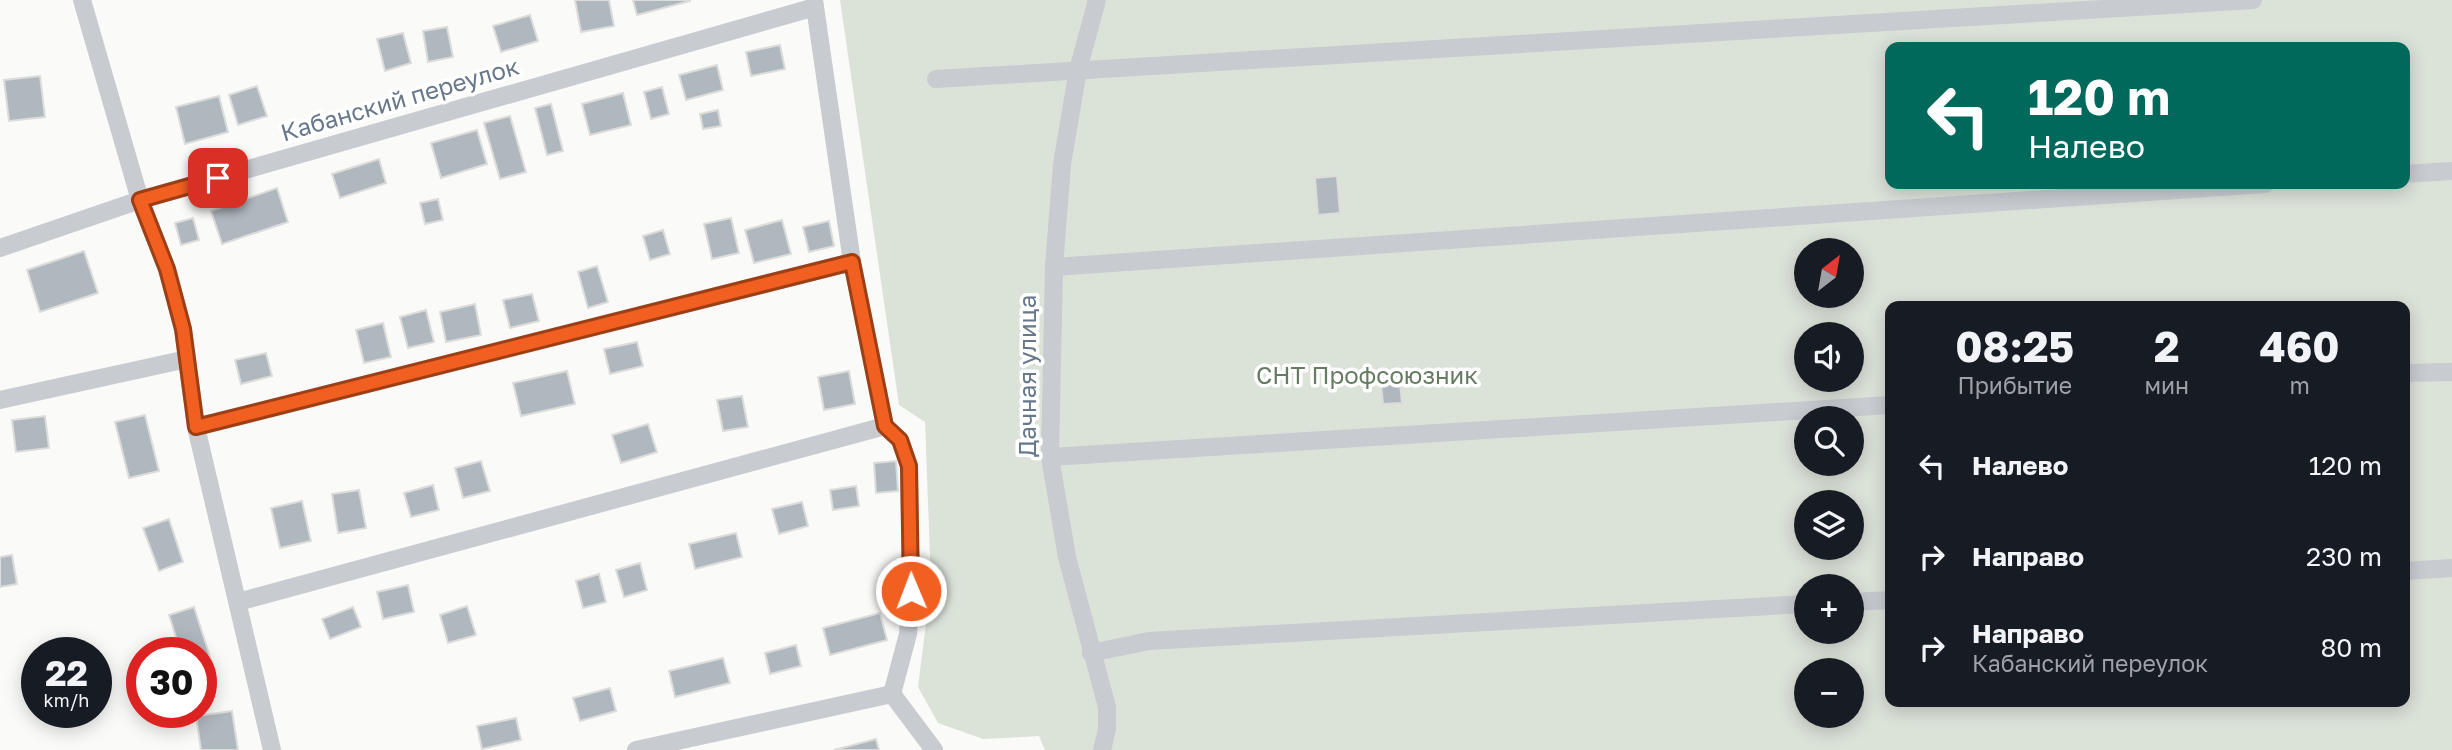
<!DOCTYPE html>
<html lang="ru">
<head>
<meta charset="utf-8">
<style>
	:root { --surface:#171b24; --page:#242831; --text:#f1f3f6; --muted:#9ea1a6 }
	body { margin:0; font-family:"Golos Text",sans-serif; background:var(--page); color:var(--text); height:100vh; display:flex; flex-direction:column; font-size:26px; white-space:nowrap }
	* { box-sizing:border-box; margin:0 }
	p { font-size:23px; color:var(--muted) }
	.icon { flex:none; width:38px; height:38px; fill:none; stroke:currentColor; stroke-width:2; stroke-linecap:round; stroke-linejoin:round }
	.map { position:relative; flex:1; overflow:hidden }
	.side { position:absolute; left:1885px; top:301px; width:525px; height:406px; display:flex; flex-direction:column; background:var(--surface); border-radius:14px; box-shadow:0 4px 18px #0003 }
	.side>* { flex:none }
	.hud { position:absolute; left:1885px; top:42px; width:525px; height:147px; border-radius:14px; box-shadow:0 4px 18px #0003; background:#00695c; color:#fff; overflow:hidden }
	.needle { width:46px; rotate:31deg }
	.controls { position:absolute; left:1794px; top:238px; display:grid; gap:14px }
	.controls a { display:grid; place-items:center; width:70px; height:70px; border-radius:50%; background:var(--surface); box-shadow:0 4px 18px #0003; font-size:35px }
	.speed { position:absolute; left:21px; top:637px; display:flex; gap:14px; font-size:35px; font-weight:700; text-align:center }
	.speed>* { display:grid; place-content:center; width:91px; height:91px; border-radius:50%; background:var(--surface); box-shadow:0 4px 18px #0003; line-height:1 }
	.speed small { font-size:18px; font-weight:400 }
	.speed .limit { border:10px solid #d22; background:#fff; color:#111 }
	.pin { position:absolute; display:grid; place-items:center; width:60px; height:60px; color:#fff; margin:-30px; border-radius:14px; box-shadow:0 4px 10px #0006 }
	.me { position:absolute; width:77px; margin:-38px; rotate:359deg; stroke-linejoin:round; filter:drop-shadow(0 0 5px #0008) }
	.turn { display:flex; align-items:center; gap:24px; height:147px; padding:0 28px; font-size:32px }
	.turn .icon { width:91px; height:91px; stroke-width:2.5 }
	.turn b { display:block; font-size:49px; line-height:60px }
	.eta { display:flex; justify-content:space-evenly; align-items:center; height:119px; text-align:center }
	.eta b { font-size:42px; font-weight:700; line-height:49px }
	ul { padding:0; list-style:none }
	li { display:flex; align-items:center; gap:21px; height:91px; padding:0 28px }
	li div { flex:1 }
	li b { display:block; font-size:26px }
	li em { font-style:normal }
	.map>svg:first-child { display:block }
	.green { fill:#dbe2d8; fill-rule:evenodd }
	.building { fill:#b0b8bf; stroke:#dcdcda; stroke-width:2 }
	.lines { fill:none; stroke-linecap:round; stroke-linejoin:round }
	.minor { stroke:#c8cbd0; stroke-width:18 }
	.route-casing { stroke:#9d3e15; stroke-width:18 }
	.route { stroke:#f15f21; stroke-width:12 }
	.labels { text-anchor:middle; stroke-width:7; stroke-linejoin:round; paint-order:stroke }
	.street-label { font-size:24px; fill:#67788b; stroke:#fff }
	.park-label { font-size:24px; fill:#667c62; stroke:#fff }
</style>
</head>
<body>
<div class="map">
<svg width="2452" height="750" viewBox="0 0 2452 750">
	<rect width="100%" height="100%" fill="#fafaf8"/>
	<path class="green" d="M840 0H2452V750H1045L1039 736 983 739 938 723 918 687 931 583 925 422 899 405ZM1890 47H2404V184H1890ZM1806 250H1852V296H1806ZM1890 306H2404V702H1890ZM1806 334H1852V380H1806ZM1806 418H1852V464H1806ZM1806 502H1852V548H1806ZM1806 586H1852V632H1806ZM1806 670H1852V716H1806Z"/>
	<g class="building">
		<path d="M575 0H609L614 26 581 32Z"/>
		<path d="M633 0H690V1L637 15Z"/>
		<path d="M530 15 538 41 501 52 493 26Z"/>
		<path d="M447 27 453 57 428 62 423 31Z"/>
		<path d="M403 33 411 63 385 71 377 39Z"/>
		<path d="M780 45 785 69 751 76 746 52Z"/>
		<path d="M717 65 723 90 686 100 679 75Z"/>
		<path d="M40 76 45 117 9 121 4 80Z"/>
		<path d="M257 86 267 116 238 125 229 95Z"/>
		<path d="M662 87 669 114 651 119 644 92Z"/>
		<path d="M623 93 631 125 590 135 582 104Z"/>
		<path d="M219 96 228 132 185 144 176 107Z"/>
		<path d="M551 104 563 151 547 155 535 108Z"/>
		<path d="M718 110 721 126 703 129 700 114Z"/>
		<path d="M510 116 526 172 500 179 484 123Z"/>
		<path d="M477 130 487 164 441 178 431 143Z"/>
		<path d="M379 159 386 183 340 198 332 174Z"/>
		<path d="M1337 176 1340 213 1318 215 1315 178Z"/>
		<path d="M277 188 288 222 222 244 211 211Z"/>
		<path d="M438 199 443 220 425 224 420 203Z"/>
		<path d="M193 218 199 240 181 245 175 223Z"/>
		<path d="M731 218 739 253 712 259 704 224Z"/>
		<path d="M782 220 791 254 754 263 745 230Z"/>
		<path d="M829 221 834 246 809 252 803 227Z"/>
		<path d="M663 230 670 254 650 260 643 236Z"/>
		<path d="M84 251 98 293 40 312 27 270Z"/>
		<path d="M597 266 608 302 588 308 578 272Z"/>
		<path d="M532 294 539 321 510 328 503 300Z"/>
		<path d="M475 304 481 335 446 342 440 312Z"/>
		<path d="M426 310 434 342 408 348 400 317Z"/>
		<path d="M383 323 391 357 364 363 356 330Z"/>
		<path d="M637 342 643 366 610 374 604 349Z"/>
		<path d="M266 353 272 376 241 384 235 360Z"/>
		<path d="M567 371 575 404 521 416 513 383Z"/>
		<path d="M849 371 855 404 824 410 818 377Z"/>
		<path d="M1399 373 1402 403 1383 404 1380 375Z"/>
		<path d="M742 396 748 427 723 431 717 400Z"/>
		<path d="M145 415 159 471 129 478 115 422Z"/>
		<path d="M45 416 49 448 16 452 12 420Z"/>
		<path d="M648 424 657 452 621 463 612 435Z"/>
		<path d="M481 461 490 491 463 498 455 468Z"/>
		<path d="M896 461 898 491 876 493 874 463Z"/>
		<path d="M433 485 439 510 411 517 404 493Z"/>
		<path d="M856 486 859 506 833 510 830 490Z"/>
		<path d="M359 490 366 528 338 533 332 494Z"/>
		<path d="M302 501 311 541 280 548 271 508Z"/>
		<path d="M802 502 808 526 779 534 772 509Z"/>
		<path d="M169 519 183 562 159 571 143 528Z"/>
		<path d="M736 533 742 557 695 569 689 544Z"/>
		<path d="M12 555 17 584 0 587V557Z"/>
		<path d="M640 563 647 590 624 597 616 570Z"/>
		<path d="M599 574 606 602 583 608 576 581Z"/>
		<path d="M408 585 414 612 383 619 377 592Z"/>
		<path d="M467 606 476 635 448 643 440 615Z"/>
		<path d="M194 607 214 669 201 673V653H181L169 615Z"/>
		<path d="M353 607 361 627 330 639 322 619Z"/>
		<path d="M880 613 887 640 830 655 823 628Z"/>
		<path d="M796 645 801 666 770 674 765 653Z"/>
		<path d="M723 658 730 683 675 697 669 671Z"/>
		<path d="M610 688 616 711 580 721 573 698Z"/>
		<path d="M232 711 238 750H201L196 716Z"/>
		<path d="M516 718 521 740 482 749 477 726Z"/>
		<path d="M876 739 879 750H834Z"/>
	</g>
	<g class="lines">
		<g class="minor">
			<path d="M82 0 140 200 167 269 183 329 196 427 272 750"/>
			<path d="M814 0 852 262 885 426 900 440 909 466 911 591 908 634 892 694"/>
			<path d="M1097 0 1078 70 1062 164 1054 267 1050 457 1067 557 1107 707V729L1102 750"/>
			<path d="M936 79 2253 0"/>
			<path d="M2404 174 2452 171"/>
			<path d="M0 248 140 200 815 7"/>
			<path d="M1054 267 2265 184"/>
			<path d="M2404 373 2452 372"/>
			<path d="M0 400 187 359"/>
			<path d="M196 427 852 262"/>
			<path d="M1050 457 1890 405"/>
			<path d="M2404 571 2452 568"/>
			<path d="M238 602 885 426"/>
			<path d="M1852 602 1890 600"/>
			<path d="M1091 653 1149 641 1806 604"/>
			<path d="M636 750 892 694 934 750"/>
		</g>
	</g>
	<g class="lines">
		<defs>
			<path id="route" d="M218 178 140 200 167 269 183 329 196 427 852 262 885 426 900 440 909 466 911 591"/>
		</defs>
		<use href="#route" class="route-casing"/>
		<use href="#route" class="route"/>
	</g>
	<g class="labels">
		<g class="street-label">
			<text transform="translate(400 100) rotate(-16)" y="8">Кабанский переулок</text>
			<text transform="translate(1028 376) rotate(-90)" y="8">Дачная улица</text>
		</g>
		<g class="park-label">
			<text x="1367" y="384">СНТ Профсоюзник</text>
		</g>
	</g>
</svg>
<div class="controls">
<a><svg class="needle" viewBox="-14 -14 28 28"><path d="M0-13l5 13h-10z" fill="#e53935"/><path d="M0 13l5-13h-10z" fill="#9ea1a6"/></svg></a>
<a><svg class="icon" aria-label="sound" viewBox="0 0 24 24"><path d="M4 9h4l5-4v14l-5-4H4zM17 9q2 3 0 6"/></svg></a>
<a><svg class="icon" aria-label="search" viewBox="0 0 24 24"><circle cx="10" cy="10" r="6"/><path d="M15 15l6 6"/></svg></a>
<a><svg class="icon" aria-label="layers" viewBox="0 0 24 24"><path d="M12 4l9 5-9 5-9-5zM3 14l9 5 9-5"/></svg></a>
<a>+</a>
<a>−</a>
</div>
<div class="speed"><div>22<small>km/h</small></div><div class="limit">30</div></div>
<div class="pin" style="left:218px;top:178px;background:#d93025"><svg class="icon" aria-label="arrive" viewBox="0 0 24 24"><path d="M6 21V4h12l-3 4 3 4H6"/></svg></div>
<svg class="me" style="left:911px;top:591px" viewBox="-20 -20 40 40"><circle r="17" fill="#f15f21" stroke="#fff" stroke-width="3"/><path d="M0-11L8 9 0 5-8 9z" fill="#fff"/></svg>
<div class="hud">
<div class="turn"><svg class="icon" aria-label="left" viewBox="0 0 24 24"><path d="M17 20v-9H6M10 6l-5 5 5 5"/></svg><div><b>120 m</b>Налево</div></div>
</div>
<section class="side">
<div class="eta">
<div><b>08:25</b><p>Прибытие</p></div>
<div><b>2</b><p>мин</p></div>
<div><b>460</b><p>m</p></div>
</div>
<ul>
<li><svg class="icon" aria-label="left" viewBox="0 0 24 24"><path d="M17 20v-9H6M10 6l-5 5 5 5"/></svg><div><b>Налево</b></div><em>120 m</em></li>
<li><svg class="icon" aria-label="right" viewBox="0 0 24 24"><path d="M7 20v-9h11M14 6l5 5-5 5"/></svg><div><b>Направо</b></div><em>230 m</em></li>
<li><svg class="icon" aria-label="right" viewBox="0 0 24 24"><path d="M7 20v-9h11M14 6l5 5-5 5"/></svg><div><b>Направо</b><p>Кабанский переулок</p></div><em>80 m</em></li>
</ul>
</section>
</div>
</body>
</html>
